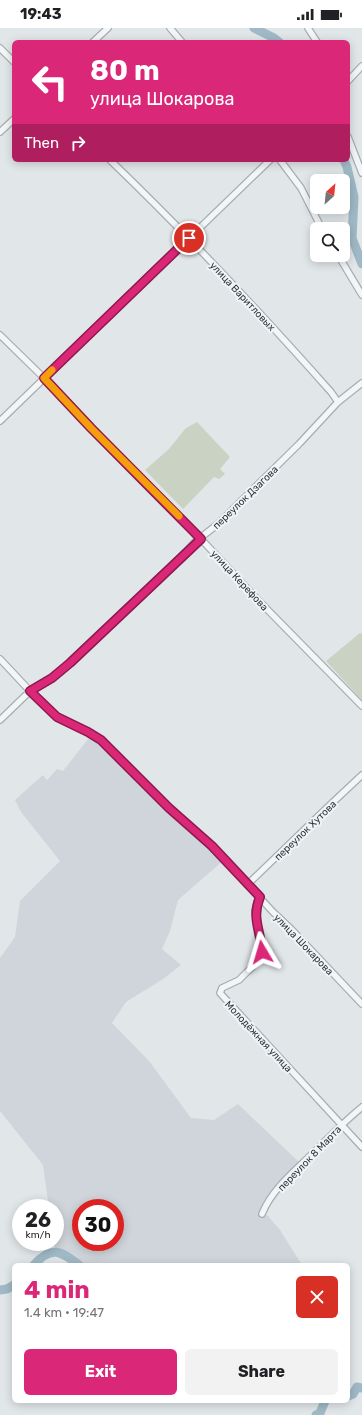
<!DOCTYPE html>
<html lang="en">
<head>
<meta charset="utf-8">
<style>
	:root { --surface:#fff; --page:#f2f2f2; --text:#202124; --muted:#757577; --accent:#db2777 }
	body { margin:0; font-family:Rubik,sans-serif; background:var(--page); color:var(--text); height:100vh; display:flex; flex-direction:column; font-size:15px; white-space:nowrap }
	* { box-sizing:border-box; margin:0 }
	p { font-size:13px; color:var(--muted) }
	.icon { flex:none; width:22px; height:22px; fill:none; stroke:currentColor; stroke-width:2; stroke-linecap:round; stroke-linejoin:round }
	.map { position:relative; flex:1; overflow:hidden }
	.details { position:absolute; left:12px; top:1235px; width:338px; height:140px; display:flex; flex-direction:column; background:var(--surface); border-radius:6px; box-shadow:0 2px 10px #0003 }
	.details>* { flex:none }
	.top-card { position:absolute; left:12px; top:12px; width:338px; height:122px; border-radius:6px; box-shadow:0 2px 10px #0003; background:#db2777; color:#fff; overflow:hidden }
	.needle { width:26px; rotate:27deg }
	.controls { position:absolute; left:310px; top:146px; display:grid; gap:8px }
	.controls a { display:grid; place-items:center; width:40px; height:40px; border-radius:6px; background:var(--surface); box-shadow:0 2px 10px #0003; font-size:20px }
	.speed { position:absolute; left:12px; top:1171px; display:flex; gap:8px; font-size:20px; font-weight:700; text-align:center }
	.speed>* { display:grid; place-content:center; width:52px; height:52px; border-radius:50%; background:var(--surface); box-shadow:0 2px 10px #0003; line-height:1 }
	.speed small { font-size:10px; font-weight:400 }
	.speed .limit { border:6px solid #d22; background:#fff; color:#111 }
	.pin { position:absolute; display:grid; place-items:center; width:34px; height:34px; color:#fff; margin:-17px; border:2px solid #fff; border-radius:50%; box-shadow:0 1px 4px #0007 }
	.me { position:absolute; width:44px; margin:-22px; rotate:353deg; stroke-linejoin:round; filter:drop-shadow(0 0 3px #0008) }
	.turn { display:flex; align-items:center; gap:14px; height:84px; padding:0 12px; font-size:18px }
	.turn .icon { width:52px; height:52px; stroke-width:2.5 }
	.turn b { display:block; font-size:28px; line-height:34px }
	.then { display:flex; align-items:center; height:38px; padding:0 12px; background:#0003; gap:8px; font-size:15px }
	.round { display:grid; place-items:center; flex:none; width:42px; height:42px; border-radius:6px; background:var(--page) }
	.overview { display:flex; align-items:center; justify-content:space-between; height:68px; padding:0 12px }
	h1 { font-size:24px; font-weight:700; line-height:30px; color:var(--accent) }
	.action { display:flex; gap:8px; margin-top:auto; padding:8px 12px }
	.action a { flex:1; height:46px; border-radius:6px; background:var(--accent); color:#fff; font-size:16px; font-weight:700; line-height:46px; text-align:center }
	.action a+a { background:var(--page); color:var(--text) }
	.status { display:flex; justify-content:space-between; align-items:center; height:28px; padding:0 20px; background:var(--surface); direction:ltr }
	.status svg { height:11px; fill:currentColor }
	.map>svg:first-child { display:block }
	.built { fill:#cfd5da; fill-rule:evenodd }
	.green { fill:#cad2c3 }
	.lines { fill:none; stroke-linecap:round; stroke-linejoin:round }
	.river { stroke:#9fb9c6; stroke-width:9 }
	.minor-casing { stroke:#a7aeb3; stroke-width:8 }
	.minor { stroke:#f3f6f7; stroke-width:5.5 }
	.route-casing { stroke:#8e194d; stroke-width:10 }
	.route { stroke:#db2777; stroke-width:7 }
	.slow { stroke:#f59e0b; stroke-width:7 }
	.labels { text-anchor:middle; stroke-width:4; stroke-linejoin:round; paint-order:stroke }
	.street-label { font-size:10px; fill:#2b363f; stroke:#f1f4f6 }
</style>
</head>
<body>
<div class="status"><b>19:43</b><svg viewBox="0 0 49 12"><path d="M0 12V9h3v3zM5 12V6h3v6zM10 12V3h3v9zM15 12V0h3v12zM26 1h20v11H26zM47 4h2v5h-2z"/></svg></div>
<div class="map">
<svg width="362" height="1387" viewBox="0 0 362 1387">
	<rect width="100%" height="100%" fill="#e1e6e9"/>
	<path class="built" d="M92 706 225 831 178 872 170 903 162 921 181 937 163 951 126 974 112 995 149 1033 191 1090 214 1092 238 1076 301 1136 289 1148 262 1185 268 1188 280 1202 302 1237H78L68 1228 56 1224 54 1214 55 1180H49L43 1137 0 1083V930L15 909 20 873 60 833 21 784 15 772 43 747 47 752 57 741 63 743ZM81 1180H115V1214H81Z"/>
	<g class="green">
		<path d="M197 394 230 429 220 441 225 446 219 451 214 449 183 481 145 442 169 421 186 400Z"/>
		<path d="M360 605 362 606V672L326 633Z"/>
	</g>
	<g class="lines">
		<g class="river">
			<path d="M254 0 274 10 279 14"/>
			<path d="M344 132 347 139 354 169 352 210 362 236"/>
			<path d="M34 1237C51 1217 61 1223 79 1237"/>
			<path d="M0 1262 7 1261 14 1257"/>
			<path d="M348 1368 353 1366 357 1359 362 1360"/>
			<path d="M316 1387 320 1385 325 1373"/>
		</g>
		<defs>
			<g id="minor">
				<path d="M170 0 182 14"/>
				<path d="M308 0 317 14"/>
				<path d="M93 14 108 0"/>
				<path d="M0 20 14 34"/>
				<path d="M348 53 362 38"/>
				<path d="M0 104 14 91"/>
				<path d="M348 109 362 145"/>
				<path d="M110 132C187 206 260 284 331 364L338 374"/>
				<path d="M280 132 301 160 322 201"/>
				<path d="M338 227 362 267"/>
				<path d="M0 307 44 350 91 400 201 511 259 573 362 678"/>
				<path d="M0 393 270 132"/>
				<path d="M0 631 30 663 57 689 88 704 101 713 169 780 212 818 273 884 292 902 362 976"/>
				<path d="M0 692 26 667 52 650 80 626 159 552 195 514 218 496 299 416 338 374 362 355"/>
				<path d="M248 856 330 777 362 747"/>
				<path d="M260 869 255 883 261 917 260 928 256 935 239 952 222 960 220 965 362 1119"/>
				<path d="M262 1186C272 1161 295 1143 313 1125 329 1109 345 1093 362 1079"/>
			</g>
		</defs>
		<use href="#minor" class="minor-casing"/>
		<use href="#minor" class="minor"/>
	</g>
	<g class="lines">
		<defs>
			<path id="route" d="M189 210 44 350 91 400 201 511 70 635 52 650 30 663 57 689 88 704 101 712 169 780 212 818 260 869C251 890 261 903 262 924"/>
		</defs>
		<use href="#route" class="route-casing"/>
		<use href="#route" class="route"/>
		<path class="slow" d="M52 342 44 350 91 400 179 488"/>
	</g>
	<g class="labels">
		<g class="street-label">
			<text transform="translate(243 268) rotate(47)" y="4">улица Варитловых</text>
			<text transform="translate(245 469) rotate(-44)" y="4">переулок Дзагова</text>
			<text transform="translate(240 552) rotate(47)" y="4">улица Керефова</text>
			<text transform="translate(305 802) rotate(-44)" y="4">переулок Хутова</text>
			<text transform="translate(304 916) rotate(46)" y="4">улица Шокарова</text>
			<text transform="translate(259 1008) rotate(47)" y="4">Молодёжная улица</text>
			<text transform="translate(309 1130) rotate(-46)" y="4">переулок 8 Марта</text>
		</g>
	</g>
</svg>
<div class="controls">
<a><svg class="needle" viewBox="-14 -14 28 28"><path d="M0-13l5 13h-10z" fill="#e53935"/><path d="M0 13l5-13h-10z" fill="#757577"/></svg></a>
<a><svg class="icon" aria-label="search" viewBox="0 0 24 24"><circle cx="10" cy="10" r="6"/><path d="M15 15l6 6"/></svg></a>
</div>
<div class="speed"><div>26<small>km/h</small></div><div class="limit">30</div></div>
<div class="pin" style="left:189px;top:210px;background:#d93025"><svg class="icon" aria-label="arrive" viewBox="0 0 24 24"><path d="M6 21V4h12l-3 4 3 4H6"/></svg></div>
<svg class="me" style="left:262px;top:924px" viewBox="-20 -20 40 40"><path d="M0-17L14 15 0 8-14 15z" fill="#db2777" stroke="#fff" stroke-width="4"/></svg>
<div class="top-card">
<div class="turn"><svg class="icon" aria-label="left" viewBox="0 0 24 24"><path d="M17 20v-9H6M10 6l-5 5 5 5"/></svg><div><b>80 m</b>улица Шокарова</div></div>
<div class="then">Then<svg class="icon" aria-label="right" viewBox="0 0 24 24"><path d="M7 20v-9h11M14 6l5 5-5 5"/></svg></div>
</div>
<section class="details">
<div class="overview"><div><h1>4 min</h1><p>1.4 km · 19:47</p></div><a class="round" style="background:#d93025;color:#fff"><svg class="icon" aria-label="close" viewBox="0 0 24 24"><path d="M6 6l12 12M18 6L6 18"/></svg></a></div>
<div class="action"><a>Exit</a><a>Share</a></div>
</section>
</div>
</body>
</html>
